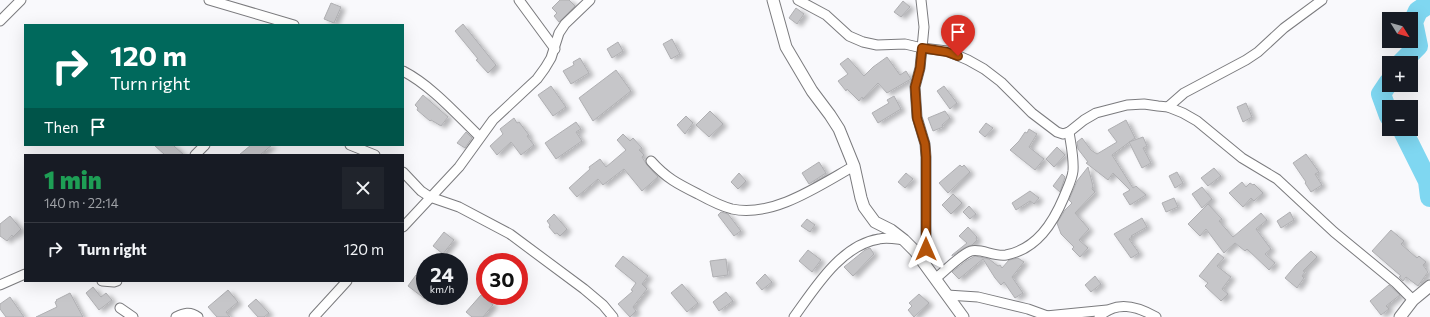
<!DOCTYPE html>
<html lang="en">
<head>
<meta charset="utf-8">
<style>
	:root { --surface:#171b24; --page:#20242c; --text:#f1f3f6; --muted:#9ea1a6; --line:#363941 }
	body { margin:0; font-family:Commissioner,sans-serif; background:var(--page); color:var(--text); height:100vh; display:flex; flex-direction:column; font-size:15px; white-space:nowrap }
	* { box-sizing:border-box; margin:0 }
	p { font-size:13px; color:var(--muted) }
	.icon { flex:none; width:22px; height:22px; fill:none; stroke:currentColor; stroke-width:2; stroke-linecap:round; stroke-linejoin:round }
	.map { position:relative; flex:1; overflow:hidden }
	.drawer { position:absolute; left:24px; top:154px; width:380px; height:128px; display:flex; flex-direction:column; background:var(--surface); border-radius:0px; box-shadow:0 4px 16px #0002 }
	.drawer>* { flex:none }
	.banner { position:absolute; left:24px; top:24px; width:380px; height:122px; border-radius:0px; box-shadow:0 4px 16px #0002; background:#00695c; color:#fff; overflow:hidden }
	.needle { width:26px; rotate:127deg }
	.controls { position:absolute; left:1382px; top:12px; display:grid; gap:8px }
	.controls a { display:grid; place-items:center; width:36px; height:36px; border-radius:0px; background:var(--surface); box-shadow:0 4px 16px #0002; font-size:20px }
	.speed { position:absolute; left:416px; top:253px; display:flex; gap:8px; font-size:20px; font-weight:700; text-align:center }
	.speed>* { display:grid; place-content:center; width:52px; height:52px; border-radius:50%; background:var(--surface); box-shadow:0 4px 16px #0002; line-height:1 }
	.speed small { font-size:10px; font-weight:400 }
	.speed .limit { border:6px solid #d22; background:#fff; color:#111 }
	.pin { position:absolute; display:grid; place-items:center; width:34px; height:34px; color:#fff; margin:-41px -17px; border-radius:50% 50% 50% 0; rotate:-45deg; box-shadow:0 0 4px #0007 }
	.pin .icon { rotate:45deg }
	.me { position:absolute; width:44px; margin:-22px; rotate:0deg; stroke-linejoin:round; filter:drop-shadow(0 0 3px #0008) }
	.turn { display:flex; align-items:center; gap:14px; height:84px; padding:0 20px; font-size:18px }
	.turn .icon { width:52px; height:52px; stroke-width:2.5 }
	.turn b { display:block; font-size:28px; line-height:34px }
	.then { display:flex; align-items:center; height:38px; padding:0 20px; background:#0003; gap:8px; font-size:15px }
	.round { display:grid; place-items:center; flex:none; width:42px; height:42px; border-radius:0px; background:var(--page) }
	.head { display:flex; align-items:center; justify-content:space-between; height:68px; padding:0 20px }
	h1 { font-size:24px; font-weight:800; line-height:30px; color:#1e9e55 }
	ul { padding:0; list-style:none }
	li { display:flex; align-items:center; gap:12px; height:52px; padding:0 20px; border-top:1px solid var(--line) }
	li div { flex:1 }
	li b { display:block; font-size:15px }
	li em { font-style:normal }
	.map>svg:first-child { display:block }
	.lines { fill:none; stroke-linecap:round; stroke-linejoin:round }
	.river { stroke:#7fd7f1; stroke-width:20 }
	.building { fill:#c6c6c9; stroke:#afafb2; filter:url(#shadow) }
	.minor-casing { stroke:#7b7b7e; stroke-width:11 }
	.tertiary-casing { stroke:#7b7b7e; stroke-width:13 }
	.minor { stroke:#fff; stroke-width:9 }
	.tertiary { stroke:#fff; stroke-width:11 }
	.route-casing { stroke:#753606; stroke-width:10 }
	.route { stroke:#b45309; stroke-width:7 }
</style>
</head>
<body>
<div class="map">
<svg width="1430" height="317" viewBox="0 0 1430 317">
	<defs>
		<filter id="shadow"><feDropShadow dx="4.5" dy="2.5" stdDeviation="2" flood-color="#0004"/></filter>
	</defs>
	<rect width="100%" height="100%" fill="#f9f9fc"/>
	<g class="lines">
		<g class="river">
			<path d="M1401 63 1418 46 1413 22 1418 11 1430 3"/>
			<path d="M1389 82 1381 94 1389 116"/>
			<path d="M1402 129 1428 181 1430 197"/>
		</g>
	</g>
	<g class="building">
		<path d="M560 0H569L575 6 559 22 554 16 557 13 552 8Z"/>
		<path d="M903 1 910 7 901 17 894 12Z"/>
		<path d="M331 3 341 7 334 23 324 19Z"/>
		<path d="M796 8 804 14 797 24 789 18Z"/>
		<path d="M463 24 496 65 488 73 476 60 478 59 455 31Z"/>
		<path d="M672 39 680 54 671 59 663 44Z"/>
		<path d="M618 42 623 51 612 58 607 49Z"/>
		<path d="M887 57 900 75 906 71 911 79 887 93 878 83 863 99 862 97 859 101 847 89 846 91 838 81 848 74 840 64 848 58 864 76 873 67Z"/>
		<path d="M580 58 589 73 571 84 563 71 574 65 573 62Z"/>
		<path d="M616 70 631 91 593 121 579 98Z"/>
		<path d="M551 86 566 107 553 116 538 95Z"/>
		<path d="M944 86 957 103 950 109 937 91Z"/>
		<path d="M423 95 448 117 441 126 431 120 430 121 417 110 418 108 415 105Z"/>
		<path d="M894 96 901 109 878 123 872 113 889 103 887 100Z"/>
		<path d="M1246 103 1252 117 1243 122 1237 107Z"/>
		<path d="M710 111 723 124 709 137 696 125Z"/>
		<path d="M945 111 950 118 942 125 943 127 933 131 928 118Z"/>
		<path d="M686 116 693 123 685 134 677 125Z"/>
		<path d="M514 118 517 123 519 122 529 135 527 136 534 145 521 155 511 142 497 155 490 146 503 134 500 129Z"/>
		<path d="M1126 120 1135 138 1112 155 1133 188 1136 186 1146 195 1130 205 1123 194 1130 190 1113 173 1108 180 1086 163 1088 162 1078 149 1077 142 1082 138 1091 150 1097 154 1117 142 1108 130Z"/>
		<path d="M576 122 581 129 576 132 582 141 556 159 545 143Z"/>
		<path d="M986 123 993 128 985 137 979 132Z"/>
		<path d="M1029 129 1037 134 1029 147 1044 159 1035 170 1010 150 1019 141 1025 132 1027 133Z"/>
		<path d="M466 132 472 138 465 148 457 143Z"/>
		<path d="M623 134 630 141 633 138 642 148 639 150 644 155 642 157 647 165 658 177 642 191 624 169 603 185 598 179 577 197 569 188 590 169 589 167 600 159 606 167 626 150 617 140Z"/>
		<path d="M1143 137 1147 146 1143 148 1151 163 1142 168 1129 142Z"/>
		<path d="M154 145H173L184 155H165Z"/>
		<path d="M251 145H272L260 155H239Z"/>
		<path d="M1057 147 1065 155 1054 167 1046 159Z"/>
		<path d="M1306 154 1319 172 1315 174 1322 185 1311 192 1305 183 1306 182 1293 163Z"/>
		<path d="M819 162 826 173 809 184 802 173Z"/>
		<path d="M960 165 962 167 964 165 970 172 948 193 939 183Z"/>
		<path d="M1088 167 1093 186 1092 189 1095 192 1075 213 1089 229 1079 240 1088 248 1080 257 1072 249 1074 247 1061 234 1057 223 1065 210 1072 203 1069 200 1077 181Z"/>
		<path d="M1214 168 1221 176 1208 186 1201 178Z"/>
		<path d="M1177 172 1183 183 1175 188 1169 176Z"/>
		<path d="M739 173 746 181 738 189 731 182Z"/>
		<path d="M906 173 913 179 905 188 898 182Z"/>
		<path d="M1062 174 1065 177 1060 192 1053 186Z"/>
		<path d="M1242 182 1246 187 1250 183 1253 185 1254 184 1263 193 1254 201 1251 198 1243 207 1229 193Z"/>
		<path d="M1202 187 1212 199 1202 208 1192 194Z"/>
		<path d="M1030 191 1039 198 1034 204 1030 201 1016 210 1012 203Z"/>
		<path d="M953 194 962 203 951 214 942 205Z"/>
		<path d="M1174 198 1178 207 1166 212 1162 203Z"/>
		<path d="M1208 204 1222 219 1219 221 1233 237 1261 213 1267 220 1256 229 1271 249 1265 254 1275 263 1269 270 1247 249 1245 251 1235 243 1224 253 1206 229 1200 236 1188 224Z"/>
		<path d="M969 206 976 214 970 219 963 212Z"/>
		<path d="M721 212 728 214 741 231 734 236 718 215Z"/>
		<path d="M1290 212 1294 220 1281 228 1277 221Z"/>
		<path d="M554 214 567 229 560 236 557 233 555 234 549 227 550 225 547 221Z"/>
		<path d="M10 216 21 229 13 237 12 235 7 241 0 236V224Z"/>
		<path d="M1142 218 1147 227 1131 236 1132 237 1129 239 1139 253 1131 258 1114 234Z"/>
		<path d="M807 219 815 225 810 232 801 226Z"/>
		<path d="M968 227 977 237 976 238 977 240 972 245 964 248 952 256V255L967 243 959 236Z"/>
		<path d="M1391 230 1404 241 1401 244 1417 258 1419 256 1426 262 1423 265 1428 272 1418 286 1406 277 1403 281 1399 277 1401 276 1372 251Z"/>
		<path d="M444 232 454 240 443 254 433 246Z"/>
		<path d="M870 248 874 254 853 276 844 267 865 250Z"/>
		<path d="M808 250 821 260 812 272 799 261Z"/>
		<path d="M1311 251 1317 257 1303 271 1305 272 1302 276 1304 278 1297 288 1285 278 1296 265Z"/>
		<path d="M1218 253 1224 258 1217 266 1231 277 1222 289 1228 294 1221 301 1205 286 1208 283 1199 276Z"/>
		<path d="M623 256 648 276 642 284 647 289 633 307 636 311 630 317 618 304 633 291 631 290 636 283 615 266Z"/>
		<path d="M975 256 989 259 998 266 1000 265 1002 268 1009 260 1018 258 1024 262 1012 277 1023 293 1015 298 1004 282 1001 285 995 278 983 259 959 279 952 272 966 261Z"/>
		<path d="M726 259 728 275 713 277 710 261Z"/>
		<path d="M765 274 772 282 762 290 756 283Z"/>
		<path d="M416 275 425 282V299L408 286Z"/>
		<path d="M1095 276 1101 284 1091 292 1085 285Z"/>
		<path d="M682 284 698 303 687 312 671 293Z"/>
		<path d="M1389 285 1400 295 1386 306 1389 309 1381 315 1370 301Z"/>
		<path d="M93 287 101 297 106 293 112 300 99 310 86 293Z"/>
		<path d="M228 290 238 302 226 312 230 317H217L208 307Z"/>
		<path d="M726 292 733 301 719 311 713 302Z"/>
		<path d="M70 293 83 317H36L57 307 55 302 57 301 56 300Z"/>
		<path d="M919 294 929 303 914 317 908 310 912 306 909 303Z"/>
		<path d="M481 295 493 305 483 317H472L466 312Z"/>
		<path d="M10 297 24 317H6L0 309V304Z"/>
		<path d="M256 299 269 313 264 317H258L248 306Z"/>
	</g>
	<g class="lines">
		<defs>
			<g id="minor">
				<path d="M209 0 294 25"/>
				<path d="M519 0 555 49"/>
				<path d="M798 0 826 15 849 36 863 42 877 45 905 44 922 48 947 51 968 60 984 69 1001 82 1032 113 1057 132 1063 134 1069 132 1084 120 1096 113 1127 105 1144 104 1158 106 1168 107 1183 113 1197 121 1242 158 1277 179 1334 232 1396 283 1413 300"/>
				<path d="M921 0 924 27 922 48 920 68 915 87 917 117 925 144 926 157V264"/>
				<path d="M0 21 21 0"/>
				<path d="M403 71C432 86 457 115 480 137"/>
				<path d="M1168 107 1184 93 1246 60 1258 52 1284 28 1322 0"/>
				<path d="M350 145 375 155"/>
				<path d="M195 155 205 145"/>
				<path d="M651 161C666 178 678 184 698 194 709 200 720 206 732 209 773 218 820 185 854 166"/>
				<path d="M403 172 421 191 430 197 459 207 510 234 584 289 603 305 613 317"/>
				<path d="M403 227 459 167 493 120 537 79 545 68 551 58 559 33 565 24 590 0"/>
				<path d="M935 279C945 271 960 255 971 251 981 248 994 257 1006 255 1037 249 1053 223 1064 197 1067 189 1072 180 1073 171 1074 158 1071 145 1069 132"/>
				<path d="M102 281 114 282 117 281"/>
				<path d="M0 285 25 274"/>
				<path d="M947 295 978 297 1028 309 1050 317"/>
				<path d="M120 308 133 317"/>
				<path d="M1046 316 1107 310"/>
				<path d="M176 317C184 313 190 311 198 317"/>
				<path d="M314 317 347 281"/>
				<path d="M794 317C815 288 841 245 879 239 887 237 896 239 904 240"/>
				<path d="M1099 317C1116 300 1137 306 1156 317"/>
			</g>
			<g id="tertiary">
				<path d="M773 0 786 47 812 91 830 115 839 129 854 166 861 198 864 207 875 222 891 230 904 240 915 251 963 317"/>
				<path d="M1400 317 1413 300 1430 286"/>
			</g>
		</defs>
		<use href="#minor" class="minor-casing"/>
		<use href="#tertiary" class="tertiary-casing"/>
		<use href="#minor" class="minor"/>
		<use href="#tertiary" class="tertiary"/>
	</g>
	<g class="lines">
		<defs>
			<path id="route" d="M926 249V157L925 144 917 118 915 87 920 68 922 48 947 52 958 56"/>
		</defs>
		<use href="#route" class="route-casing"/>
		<use href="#route" class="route"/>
	</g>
</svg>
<div class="controls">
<a><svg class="needle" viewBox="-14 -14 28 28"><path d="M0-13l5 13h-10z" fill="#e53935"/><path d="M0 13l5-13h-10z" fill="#9ea1a6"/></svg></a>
<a>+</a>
<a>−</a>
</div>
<div class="speed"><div>24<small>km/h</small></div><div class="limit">30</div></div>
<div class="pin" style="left:958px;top:56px;background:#d93025"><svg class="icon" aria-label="arrive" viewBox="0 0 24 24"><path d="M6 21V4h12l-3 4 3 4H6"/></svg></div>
<svg class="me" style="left:926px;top:249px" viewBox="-20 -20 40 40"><path d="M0-17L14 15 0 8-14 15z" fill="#b45309" stroke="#fff" stroke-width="4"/></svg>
<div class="banner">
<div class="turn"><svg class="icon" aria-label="right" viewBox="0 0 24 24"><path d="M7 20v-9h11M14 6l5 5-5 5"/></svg><div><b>120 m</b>Turn right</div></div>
<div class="then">Then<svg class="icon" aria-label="arrive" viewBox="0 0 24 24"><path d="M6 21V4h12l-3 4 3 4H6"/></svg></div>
</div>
<section class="drawer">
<div class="head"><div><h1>1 min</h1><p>140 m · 22:14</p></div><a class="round"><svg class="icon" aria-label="close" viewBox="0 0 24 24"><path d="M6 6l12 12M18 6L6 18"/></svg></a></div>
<ul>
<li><svg class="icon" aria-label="right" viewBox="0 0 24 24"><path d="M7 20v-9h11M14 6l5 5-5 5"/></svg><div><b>Turn right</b></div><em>120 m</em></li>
</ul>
</section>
</div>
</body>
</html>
